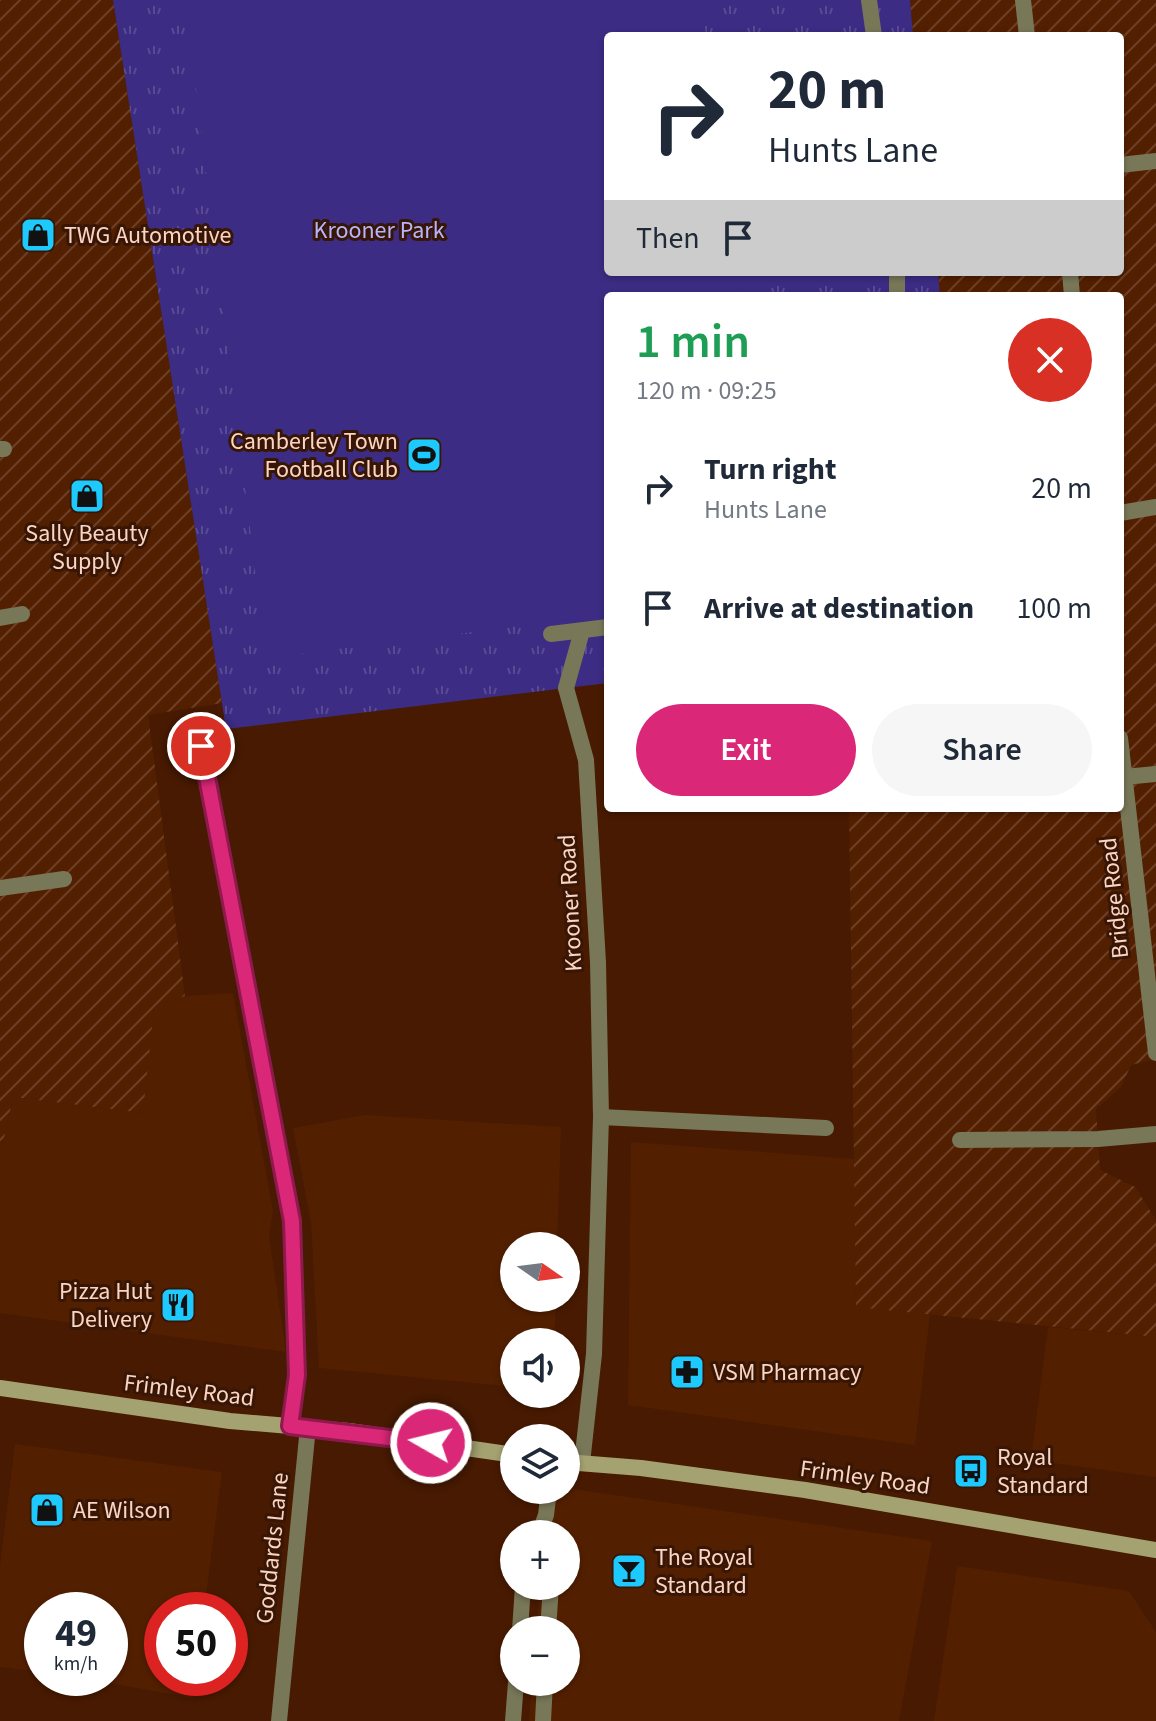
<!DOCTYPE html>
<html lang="en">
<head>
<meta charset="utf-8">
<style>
	:root { --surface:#fff; --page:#f6f6f7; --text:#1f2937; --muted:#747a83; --accent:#db2777 }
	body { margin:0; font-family:"Source Sans 3",sans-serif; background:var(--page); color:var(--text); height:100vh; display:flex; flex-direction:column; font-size:30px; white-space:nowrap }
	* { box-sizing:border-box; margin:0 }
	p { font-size:26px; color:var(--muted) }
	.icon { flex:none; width:44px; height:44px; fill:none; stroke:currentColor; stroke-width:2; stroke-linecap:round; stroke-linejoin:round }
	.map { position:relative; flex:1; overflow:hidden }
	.drawer { position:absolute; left:604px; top:292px; width:520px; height:520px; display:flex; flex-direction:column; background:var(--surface); border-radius:8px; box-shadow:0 2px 6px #0004 }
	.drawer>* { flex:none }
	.top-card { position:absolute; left:604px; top:32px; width:520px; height:244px; border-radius:8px; box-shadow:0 2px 6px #0004; background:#fff; color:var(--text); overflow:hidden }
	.needle { width:52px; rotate:104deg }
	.tools { position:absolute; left:500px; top:1232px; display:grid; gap:16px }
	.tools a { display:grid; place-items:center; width:80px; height:80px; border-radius:50%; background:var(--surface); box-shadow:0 2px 6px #0004; font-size:40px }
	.speed { position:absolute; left:24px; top:1592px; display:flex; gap:16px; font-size:40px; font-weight:700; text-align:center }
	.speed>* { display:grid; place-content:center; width:104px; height:104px; border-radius:50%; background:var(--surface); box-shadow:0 2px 6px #0004; line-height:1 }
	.speed small { font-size:20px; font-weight:400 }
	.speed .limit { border:12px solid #d22; background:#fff; color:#111 }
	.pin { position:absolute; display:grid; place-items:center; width:68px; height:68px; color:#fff; margin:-34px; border:4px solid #fff; border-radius:50%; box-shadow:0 2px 8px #0007 }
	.me { position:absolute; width:88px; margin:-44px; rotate:278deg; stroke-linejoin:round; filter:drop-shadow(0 0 6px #0008) }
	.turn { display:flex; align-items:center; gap:28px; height:168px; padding:0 32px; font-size:36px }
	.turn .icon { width:104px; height:104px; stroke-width:2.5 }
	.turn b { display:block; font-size:56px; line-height:68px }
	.then { display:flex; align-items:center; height:76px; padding:0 32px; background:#0003; gap:16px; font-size:30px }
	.round { display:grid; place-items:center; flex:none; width:84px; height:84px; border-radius:42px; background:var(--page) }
	.overview { display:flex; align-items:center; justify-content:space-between; height:136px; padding:0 32px }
	h1 { font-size:48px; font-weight:600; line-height:60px; color:#1e9e55 }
	.primary-button { display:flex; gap:16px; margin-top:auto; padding:16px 32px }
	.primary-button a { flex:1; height:92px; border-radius:48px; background:var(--accent); color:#fff; font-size:32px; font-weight:600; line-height:92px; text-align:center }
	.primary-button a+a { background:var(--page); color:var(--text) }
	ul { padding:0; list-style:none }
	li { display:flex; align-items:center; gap:24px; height:120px; padding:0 32px }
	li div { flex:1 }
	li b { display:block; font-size:30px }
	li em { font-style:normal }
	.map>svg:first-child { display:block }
	.built { fill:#531f01 }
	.industrial { fill:url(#industrial-furrows) }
	.grass { fill:url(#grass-tufts) }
	.pitch { fill:#3c2c84 }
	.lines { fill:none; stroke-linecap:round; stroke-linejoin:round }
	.service { stroke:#787758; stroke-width:16 }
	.minor { stroke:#787758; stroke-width:16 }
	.secondary { stroke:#a4a271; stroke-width:16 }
	.route-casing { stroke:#8e194d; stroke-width:20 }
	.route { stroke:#db2777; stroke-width:14 }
	.labels { text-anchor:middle; stroke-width:6; stroke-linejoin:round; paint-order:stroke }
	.park-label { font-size:24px; fill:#b7b4fe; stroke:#371605 }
	.poi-label { font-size:24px; fill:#fbd4c3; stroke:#371605; text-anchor:start }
	.street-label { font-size:24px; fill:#fbd4c3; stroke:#371605 }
</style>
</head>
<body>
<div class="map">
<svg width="1156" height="1721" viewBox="0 0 1156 1721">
	<defs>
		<pattern id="industrial-furrows" width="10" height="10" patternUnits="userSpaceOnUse" patternTransform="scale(2)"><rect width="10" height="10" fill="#531f01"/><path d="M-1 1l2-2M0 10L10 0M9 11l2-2" fill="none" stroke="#6d3f24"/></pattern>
		<pattern id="grass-tufts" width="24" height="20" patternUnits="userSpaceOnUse" patternTransform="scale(2)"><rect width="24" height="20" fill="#3c2c84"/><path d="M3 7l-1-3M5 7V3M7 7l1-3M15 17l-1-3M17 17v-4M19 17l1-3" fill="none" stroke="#594a94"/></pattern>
	</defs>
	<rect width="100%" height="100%" fill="#481a01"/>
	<g class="built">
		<path d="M233 993 273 1211 269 1236 286 1352 0 1313V1157L13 1097 142 1113 154 1007 185 996Z"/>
		<path d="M365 1115 561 1127 557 1246H514V1298H556L554 1342H514V1387L319 1368 311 1223 293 1128Z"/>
		<path d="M631 1142 855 1159 856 1306 930 1313 915 1445 628 1405Z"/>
		<path d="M1048 1327 1156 1337V1477L1031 1460Z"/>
		<path d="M15 1444 222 1472 204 1610H162V1678H196L193 1698 81 1678H110V1610H42V1672L0 1667V1566Z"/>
		<path d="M566 1488 932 1541 899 1721H529L532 1682H566V1630H536L541 1586H566V1534H549L555 1490H566Z"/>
		<path d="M957 1566 1129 1591 1156 1632V1721H934Z"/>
	</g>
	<g class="industrial">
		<path d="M0 0H113L222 703 148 715 185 996 154 1007 143 1113 13 1097 0 1157Z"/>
		<path d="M910 0H1156V1059L1131 1065 1121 1087 1096 1109 1100 1170 1135 1187 1156 1220V1337L856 1307 849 808H1120V296H940L938 272H1120V36H913Z"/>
	</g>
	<path class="grass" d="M113 0H910L913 36H608V272H938L940 296H608V683L226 729Z"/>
	<path class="pitch" d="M185 0H702L706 36H608V272H735L738 296H608V615L266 658Z"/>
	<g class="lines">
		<g class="service">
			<path d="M869 0 874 36"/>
			<path d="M1023 0 1027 36"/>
			<path d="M1120 165 1156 161"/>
			<path d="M897 272V296"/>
			<path d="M0 449H4"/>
			<path d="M1120 513 1156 507"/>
			<path d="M0 618 22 614"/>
			<path d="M551 634 608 627"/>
			<path d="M566 688 582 631"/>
			<path d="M1124 777 1156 774"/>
			<path d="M0 888 64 879"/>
			<path d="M960 1140 1098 1139 1156 1134"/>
			<path d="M539 1534 546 1515 549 1490"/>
			<path d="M520 1630 523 1586"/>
			<path d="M548 1630 551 1586"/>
			<path d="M513 1721 516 1682"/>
			<path d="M543 1721 545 1682"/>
		</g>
		<g class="minor">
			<path d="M1070 272 1072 296"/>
			<path d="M566 688 586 760 598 962 601 1117 594 1354 582 1463"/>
			<path d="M1120 738 1156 1053"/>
			<path d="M201 746 292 1221 297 1375 290 1426"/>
			<path d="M601 1117 826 1128"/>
			<path d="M279 1721 308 1427"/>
		</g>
		<g class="secondary">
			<path d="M0 1388 230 1421 349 1431 514 1455"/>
			<path d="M566 1462 641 1468 805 1490 1156 1550"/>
		</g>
	</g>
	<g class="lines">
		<defs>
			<path id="route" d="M201 746 292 1221 297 1375 290 1426 431 1443"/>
		</defs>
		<use href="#route" class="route-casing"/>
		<use href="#route" class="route"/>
	</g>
	<defs>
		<symbol id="shop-square" viewBox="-11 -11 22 22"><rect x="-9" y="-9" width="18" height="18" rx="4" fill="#1ec9fd" stroke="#371605"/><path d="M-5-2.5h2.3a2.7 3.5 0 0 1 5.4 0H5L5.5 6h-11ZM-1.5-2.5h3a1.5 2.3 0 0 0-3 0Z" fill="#111"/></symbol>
		<symbol id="stadium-square" viewBox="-11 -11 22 22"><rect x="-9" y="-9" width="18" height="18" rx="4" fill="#1ec9fd" stroke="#371605"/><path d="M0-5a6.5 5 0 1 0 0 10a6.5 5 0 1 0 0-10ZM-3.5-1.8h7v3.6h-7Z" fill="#111"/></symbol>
		<symbol id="restaurant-square" viewBox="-11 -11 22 22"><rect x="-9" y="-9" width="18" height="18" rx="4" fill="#1ec9fd" stroke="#371605"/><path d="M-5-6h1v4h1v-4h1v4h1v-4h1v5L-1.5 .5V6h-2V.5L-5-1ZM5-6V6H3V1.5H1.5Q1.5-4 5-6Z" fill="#111"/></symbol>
		<symbol id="pharmacy-square" viewBox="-11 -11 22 22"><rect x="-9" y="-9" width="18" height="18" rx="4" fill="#1ec9fd" stroke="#371605"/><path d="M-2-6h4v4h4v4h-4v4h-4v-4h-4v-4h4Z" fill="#111"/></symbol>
		<symbol id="bus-square" viewBox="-11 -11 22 22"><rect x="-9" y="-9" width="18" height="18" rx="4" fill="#1ec9fd" stroke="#371605"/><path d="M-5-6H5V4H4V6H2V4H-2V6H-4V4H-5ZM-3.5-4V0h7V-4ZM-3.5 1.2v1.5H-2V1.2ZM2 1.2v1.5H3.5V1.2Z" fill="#111"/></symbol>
		<symbol id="bar-square" viewBox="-11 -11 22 22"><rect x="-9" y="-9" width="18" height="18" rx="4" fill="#1ec9fd" stroke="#371605"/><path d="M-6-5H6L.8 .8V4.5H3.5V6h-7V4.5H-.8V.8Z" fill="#111"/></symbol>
	</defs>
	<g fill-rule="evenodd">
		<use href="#shop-square" x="18" y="215" width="40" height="40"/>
		<use href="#stadium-square" x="404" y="435" width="40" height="40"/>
		<use href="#shop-square" x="67" y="476" width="40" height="40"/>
		<use href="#restaurant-square" x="158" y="1285" width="40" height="40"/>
		<use href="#pharmacy-square" x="667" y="1352" width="40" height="40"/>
		<use href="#bus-square" x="951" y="1451" width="40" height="40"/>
		<use href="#shop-square" x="27" y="1490" width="40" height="40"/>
		<use href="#bar-square" x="609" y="1551" width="40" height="40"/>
	</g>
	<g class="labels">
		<g class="park-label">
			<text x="379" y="238">Krooner Park</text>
		</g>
		<g class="poi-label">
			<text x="64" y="243">TWG Automotive</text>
			<text x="398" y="449" text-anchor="end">Camberley Town<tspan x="398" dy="28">Football Club</tspan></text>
			<text x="87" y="541" text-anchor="middle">Sally Beauty<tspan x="87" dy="28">Supply</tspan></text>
			<text x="152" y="1299" text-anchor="end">Pizza Hut<tspan x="152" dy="28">Delivery</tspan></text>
			<text x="713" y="1380">VSM Pharmacy</text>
			<text x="997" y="1465">Royal<tspan x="997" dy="28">Standard</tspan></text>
			<text x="73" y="1518">AE Wilson</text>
			<text x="655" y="1565">The Royal<tspan x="655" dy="28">Standard</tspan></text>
		</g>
		<g class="street-label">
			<text transform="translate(1114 898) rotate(-96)" y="8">Bridge Road</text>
			<text transform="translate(570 903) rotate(-93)" y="8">Krooner Road</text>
			<text transform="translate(189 1390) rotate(7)" y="8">Frimley Road</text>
			<text transform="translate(865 1477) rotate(8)" y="8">Frimley Road</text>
			<text transform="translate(272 1548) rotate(-84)" y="8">Goddards Lane</text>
		</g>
	</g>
</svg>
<div class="tools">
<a><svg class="needle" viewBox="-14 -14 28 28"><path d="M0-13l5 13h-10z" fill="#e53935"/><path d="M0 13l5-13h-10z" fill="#747a83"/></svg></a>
<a><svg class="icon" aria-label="sound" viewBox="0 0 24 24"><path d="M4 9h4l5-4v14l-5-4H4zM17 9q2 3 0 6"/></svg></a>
<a><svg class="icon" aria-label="layers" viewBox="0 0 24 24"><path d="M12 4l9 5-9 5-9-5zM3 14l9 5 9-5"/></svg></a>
<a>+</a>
<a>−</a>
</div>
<div class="speed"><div>49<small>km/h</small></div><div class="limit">50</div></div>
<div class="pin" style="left:201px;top:746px;background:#d93025"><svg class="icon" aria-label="arrive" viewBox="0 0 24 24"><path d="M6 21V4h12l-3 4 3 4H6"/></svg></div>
<svg class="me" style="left:431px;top:1443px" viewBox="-20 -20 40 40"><circle r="17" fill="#db2777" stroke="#fff" stroke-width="3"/><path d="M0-11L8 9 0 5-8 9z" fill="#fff"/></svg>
<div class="top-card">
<div class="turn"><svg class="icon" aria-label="right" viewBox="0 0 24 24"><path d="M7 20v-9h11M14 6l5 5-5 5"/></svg><div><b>20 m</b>Hunts Lane</div></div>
<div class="then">Then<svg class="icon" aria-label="arrive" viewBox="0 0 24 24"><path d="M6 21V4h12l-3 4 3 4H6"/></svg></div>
</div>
<section class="drawer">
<div class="overview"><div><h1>1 min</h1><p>120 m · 09:25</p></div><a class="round" style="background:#d93025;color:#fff"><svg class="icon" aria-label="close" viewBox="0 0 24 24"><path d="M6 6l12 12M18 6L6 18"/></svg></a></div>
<ul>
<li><svg class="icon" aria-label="right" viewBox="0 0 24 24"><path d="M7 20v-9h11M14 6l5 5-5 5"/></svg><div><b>Turn right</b><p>Hunts Lane</p></div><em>20 m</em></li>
<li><svg class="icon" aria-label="arrive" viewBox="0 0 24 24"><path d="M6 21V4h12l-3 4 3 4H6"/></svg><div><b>Arrive at destination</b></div><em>100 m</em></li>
</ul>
<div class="primary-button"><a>Exit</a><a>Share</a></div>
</section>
</div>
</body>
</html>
